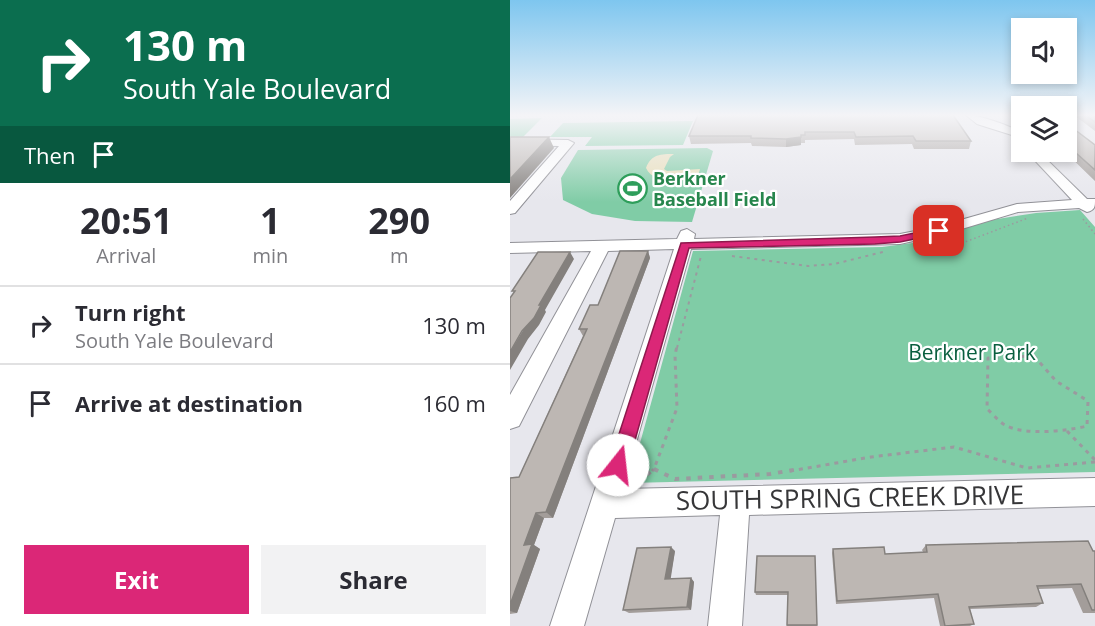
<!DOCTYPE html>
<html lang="en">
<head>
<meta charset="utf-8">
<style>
	:root { --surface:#fff; --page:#f2f2f3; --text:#2b2b33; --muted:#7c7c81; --line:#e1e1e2; --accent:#db2777 }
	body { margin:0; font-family:"Open Sans",sans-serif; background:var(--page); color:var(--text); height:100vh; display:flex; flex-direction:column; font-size:22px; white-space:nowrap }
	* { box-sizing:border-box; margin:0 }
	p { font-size:20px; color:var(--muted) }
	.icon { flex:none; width:33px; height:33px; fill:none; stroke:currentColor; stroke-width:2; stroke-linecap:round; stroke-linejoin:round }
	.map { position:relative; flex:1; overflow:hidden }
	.side { display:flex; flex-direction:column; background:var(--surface); width:510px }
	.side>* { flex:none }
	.guide { background:#0b6e4f; color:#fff; overflow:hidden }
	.tools { position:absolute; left:501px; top:18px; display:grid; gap:12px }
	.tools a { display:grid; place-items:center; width:66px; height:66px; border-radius:0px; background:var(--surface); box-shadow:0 3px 9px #0003; font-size:30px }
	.pin { position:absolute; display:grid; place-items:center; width:51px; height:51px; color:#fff; margin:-26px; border-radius:12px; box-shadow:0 3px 9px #0006 }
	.me { position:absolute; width:66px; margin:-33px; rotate:16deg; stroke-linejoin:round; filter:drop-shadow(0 0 4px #0008) }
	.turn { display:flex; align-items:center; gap:21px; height:126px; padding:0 24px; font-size:27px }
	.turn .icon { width:78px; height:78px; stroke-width:2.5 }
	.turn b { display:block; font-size:42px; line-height:51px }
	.then { display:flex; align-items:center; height:57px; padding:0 24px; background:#0003; gap:12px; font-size:22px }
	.eta { display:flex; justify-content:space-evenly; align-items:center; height:102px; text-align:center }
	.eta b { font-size:36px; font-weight:700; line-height:42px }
	.button { display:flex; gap:12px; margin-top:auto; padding:12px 24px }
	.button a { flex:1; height:69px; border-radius:0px; background:var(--accent); color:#fff; font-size:24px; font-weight:700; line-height:69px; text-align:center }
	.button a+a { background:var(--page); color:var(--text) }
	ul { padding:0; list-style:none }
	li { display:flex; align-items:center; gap:18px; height:78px; padding:0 24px; border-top:2px solid var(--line) }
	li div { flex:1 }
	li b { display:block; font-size:22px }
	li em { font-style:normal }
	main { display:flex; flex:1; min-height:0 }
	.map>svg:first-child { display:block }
	.green { fill:#80cca6 }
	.sand { fill:#e8deb9 }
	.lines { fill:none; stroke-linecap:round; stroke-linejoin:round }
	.minor-casing { stroke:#919197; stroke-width:2 }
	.path-far3 { stroke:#9a9a9f; stroke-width:1.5; stroke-dasharray:1.5 3; stroke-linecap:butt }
	.path-far2 { stroke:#9a9a9f; stroke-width:2; stroke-dasharray:3 4.5; stroke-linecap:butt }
	.path-far1 { stroke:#9a9a9f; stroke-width:3; stroke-dasharray:4 5; stroke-linecap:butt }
	.path { stroke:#9a9a9f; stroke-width:4; stroke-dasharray:4.5 7; stroke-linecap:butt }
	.minor { fill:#fff; fill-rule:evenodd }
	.wall { fill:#a39d9a }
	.shaded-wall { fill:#84807d }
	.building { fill:#bdb7b3; stroke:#84807d; stroke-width:1.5 }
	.route { fill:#db2777; stroke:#8e194d; stroke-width:1.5 }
	.labels { text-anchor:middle; stroke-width:4.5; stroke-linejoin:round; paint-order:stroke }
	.far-leisure-label { font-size:18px; font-weight:bold; fill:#27864d; stroke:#fff; text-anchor:start }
	.park-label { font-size:21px; fill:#0a5f3f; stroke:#fff }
	.near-street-label { font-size:26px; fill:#363638; stroke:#fff }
</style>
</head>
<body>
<main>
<section class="side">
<div class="guide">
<div class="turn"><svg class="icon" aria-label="right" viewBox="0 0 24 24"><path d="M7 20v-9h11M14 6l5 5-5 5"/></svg><div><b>130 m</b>South Yale Boulevard</div></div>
<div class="then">Then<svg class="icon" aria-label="arrive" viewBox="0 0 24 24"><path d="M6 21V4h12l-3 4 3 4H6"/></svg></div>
</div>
<div class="eta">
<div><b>20:51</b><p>Arrival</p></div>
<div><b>1</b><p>min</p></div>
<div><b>290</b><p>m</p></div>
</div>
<ul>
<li><svg class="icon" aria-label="right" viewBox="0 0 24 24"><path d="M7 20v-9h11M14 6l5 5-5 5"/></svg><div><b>Turn right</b><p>South Yale Boulevard</p></div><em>130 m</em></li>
<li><svg class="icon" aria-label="arrive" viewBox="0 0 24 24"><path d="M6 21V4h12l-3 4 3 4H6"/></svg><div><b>Arrive at destination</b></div><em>160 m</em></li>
</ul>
<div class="button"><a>Exit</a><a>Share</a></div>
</section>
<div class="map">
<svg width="585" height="626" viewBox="0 0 585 626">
	<rect width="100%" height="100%" fill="#e7e7ed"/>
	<g class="green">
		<path d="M32 118 12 138H0V119Z"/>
		<path d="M183 121 173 145 75 146 82 137H40L53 123Z"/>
		<path d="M197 148 203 151 182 222 125 221 82 214 53 200 51 178 68 150Z"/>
		<path d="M570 210 585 227V472L119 483 183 251 372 247 410 242 481 220 526 213Z"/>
	</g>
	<path class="sand" d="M164 154 160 157 154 169 157 171 190 169 187 178C172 181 144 185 136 168 141 154 151 154 164 154Z"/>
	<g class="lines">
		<defs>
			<g id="minor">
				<path d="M456 115C466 114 502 126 511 133L505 136 467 124Z"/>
				<path d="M0 139 58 140 64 143 5 213 0 214V201L49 146 0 145Z"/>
				<path d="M517 152H529L577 199H585C585 207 585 210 577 212L569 208 508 212 435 234 390 244 181 249 113 489 585 478V506L239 515 232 626H198L210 515 105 518 74 626H40L164 249 98 251 9 426 0 429V395L81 251 0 253V243L167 239 171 231 177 229 185 234 184 239 390 234 426 227 507 204 562 200Z"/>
			</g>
		</defs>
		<use href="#minor" class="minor-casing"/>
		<g class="path-far3">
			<path d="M573 219 585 234"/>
			<path d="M420 245 455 242 518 218"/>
		</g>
		<g class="path-far2">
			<path d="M222 256 298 266 324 264 373 252"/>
			<path d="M167 348 191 256"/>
		</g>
		<g class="path-far1">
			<path d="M524 356 546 381 578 401 577 426C556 431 515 436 495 425 489 422 483 414 477 409L478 358Z"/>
			<path d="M557 431 585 460"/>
			<path d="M142 471 144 469"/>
			<path d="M148 471 144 469 167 408 165 355 167 346"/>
			<path d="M280 471 361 457 444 447 517 468 585 462"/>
		</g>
		<g class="path">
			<path d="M144 469 165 479 260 474 289 469"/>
			<path d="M128 482 144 469"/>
		</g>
		<use href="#minor" class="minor"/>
	</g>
	<g class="wall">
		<path d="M188 115 461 141 459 149H404L402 144 345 145 344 139 295 140V143H291V145L276 147 242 146 241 143 181 144 179 136Z"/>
		<path d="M564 115H585V131Z"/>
		<path d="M556 123 585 145V181L555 152H556Z"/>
		<path d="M138 251 140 258 43 518H34L24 545 30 549 7 613 0 614V478L9 477 73 336 69 329 88 305Z"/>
		<path d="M416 545 585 551V613H573L562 588 528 589 533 603 526 607 460 609 464 624 460 626H430L424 598 326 604 322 553 323 549 375 554 413 552 412 550Z"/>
		<path d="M165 551 160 579 181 578 184 582 181 610 119 613 113 610Z"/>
		<path d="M305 556 307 626H277L278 595H246L245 592Z"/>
	</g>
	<g class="shaded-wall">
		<path d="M39 137 44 148 0 198V179Z"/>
		<path d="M291 137V145L276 147V139Z"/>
		<path d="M138 251 140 258 43 518 36 512Z"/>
		<path d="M60 252 64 259 35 310 36 312 29 325 18 339 0 370V352Z"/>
		<path d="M26 513 34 518 24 545 30 549 7 613 0 611V605L14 545Z"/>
		<path d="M161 547 165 551 160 583 155 579Z"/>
		<path d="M181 578 184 582 181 610 177 607Z"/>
	</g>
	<g class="building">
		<path d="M188 115H443L461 141H406L403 136 346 137 344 132H295V135H291V137L276 139 241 138V136H179Z"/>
		<path d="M575 115H585V122Z"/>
		<path d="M556 123 585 145V170L556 144Z"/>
		<path d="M0 137H39L0 179Z"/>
		<path d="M110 251H138L36 512 26 513 14 545 22 544 0 605V478L9 477 77 329H69L80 305H88Z"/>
		<path d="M28 252H60L29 305H31L24 318 12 331 0 352V298L5 291H2Z"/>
		<path d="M578 541 583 551H585V610H582L571 584 527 586 533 603 459 607 464 624 435 626 428 594 327 601 323 549 374 547 375 554 417 552 416 545Z"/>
		<path d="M161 547 155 579 181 578 177 607 113 610 127 548Z"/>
		<path d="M247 556H305L307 625H277L278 592H245Z"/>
	</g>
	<linearGradient id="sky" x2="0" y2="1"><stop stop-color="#7ec6ef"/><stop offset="0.57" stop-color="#f4f4f7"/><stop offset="1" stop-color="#f4f4f7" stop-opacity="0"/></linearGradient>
	<rect width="585" height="202" fill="url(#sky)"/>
	<path class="route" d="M429 228 434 231 433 233 390 242 365 244 179 248 118 465 115 472 108 475 102 472 99 465 171 243 365 237 390 236Z"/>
	<defs>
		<symbol id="stadium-ring" viewBox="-11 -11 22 22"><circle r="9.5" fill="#fff" stroke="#2e9e5b" stroke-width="1.5"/><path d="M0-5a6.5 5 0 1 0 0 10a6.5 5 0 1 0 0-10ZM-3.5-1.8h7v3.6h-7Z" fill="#2e9e5b"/></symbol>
	</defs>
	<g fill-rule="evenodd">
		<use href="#stadium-ring" x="106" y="172" width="33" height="33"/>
	</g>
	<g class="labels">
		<g class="far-leisure-label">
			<text x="143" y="185">Berkner<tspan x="143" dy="21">Baseball Field</tspan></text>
		</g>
		<g class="park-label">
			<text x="462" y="360">Berkner Park</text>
		</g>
		<g class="near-street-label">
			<text transform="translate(340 498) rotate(-1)" y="9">SOUTH SPRING CREEK DRIVE</text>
		</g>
	</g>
</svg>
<div class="tools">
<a><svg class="icon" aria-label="sound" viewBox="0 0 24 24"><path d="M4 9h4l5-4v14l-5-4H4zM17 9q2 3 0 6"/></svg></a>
<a><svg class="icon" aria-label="layers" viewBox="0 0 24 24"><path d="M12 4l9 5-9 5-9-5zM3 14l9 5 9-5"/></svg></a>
</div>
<div class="pin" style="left:429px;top:231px;background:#d93025"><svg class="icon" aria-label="arrive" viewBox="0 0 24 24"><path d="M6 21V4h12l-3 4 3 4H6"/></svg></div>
<svg class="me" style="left:108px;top:465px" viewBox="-20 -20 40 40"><circle r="19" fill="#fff"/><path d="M0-13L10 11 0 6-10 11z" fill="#db2777"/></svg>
</div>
</main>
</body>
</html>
